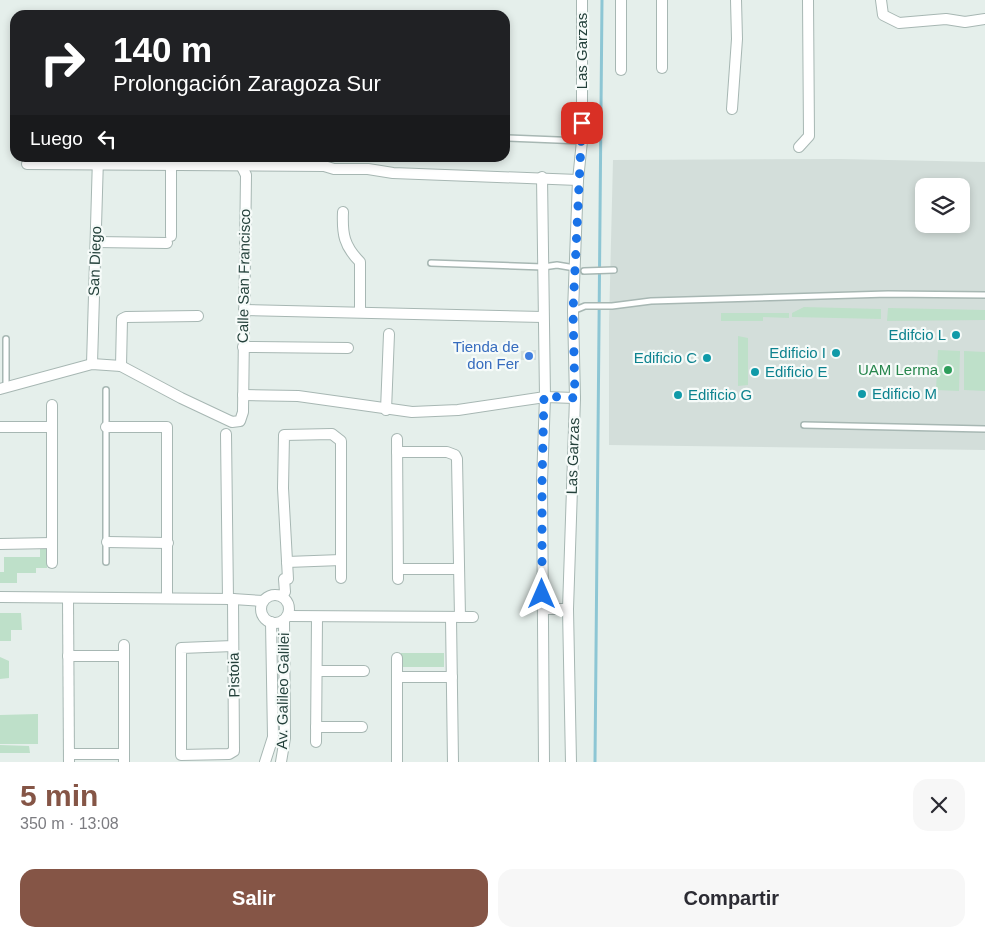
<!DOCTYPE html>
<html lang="es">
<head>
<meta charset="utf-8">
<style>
	:root { --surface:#fff; --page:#f7f7f7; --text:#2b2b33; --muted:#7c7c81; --accent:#855546 }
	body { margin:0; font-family:Helvetica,sans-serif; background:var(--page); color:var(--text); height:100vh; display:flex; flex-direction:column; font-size:19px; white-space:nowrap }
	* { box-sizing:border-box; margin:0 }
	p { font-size:16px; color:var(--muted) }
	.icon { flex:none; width:28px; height:28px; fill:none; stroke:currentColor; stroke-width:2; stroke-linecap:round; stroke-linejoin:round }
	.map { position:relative; height:762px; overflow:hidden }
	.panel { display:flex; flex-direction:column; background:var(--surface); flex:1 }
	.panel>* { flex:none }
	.guide { position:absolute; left:10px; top:10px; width:500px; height:152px; border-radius:15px; box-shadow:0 2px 8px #0003; background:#202124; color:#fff; overflow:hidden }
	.tools { position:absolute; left:915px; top:178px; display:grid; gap:10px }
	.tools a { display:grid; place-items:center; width:55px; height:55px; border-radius:10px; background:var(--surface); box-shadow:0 2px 8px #0003; font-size:25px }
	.pin { position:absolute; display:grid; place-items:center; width:42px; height:42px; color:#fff; margin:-21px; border-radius:10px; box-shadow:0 2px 8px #0006 }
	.me { position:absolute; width:55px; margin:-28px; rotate:0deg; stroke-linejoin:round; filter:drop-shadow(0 0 4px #0008) }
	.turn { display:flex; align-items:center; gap:18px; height:105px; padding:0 20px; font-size:22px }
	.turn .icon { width:65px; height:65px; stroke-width:2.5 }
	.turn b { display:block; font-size:35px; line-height:42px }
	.then { display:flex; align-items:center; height:48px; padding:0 20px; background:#0003; gap:10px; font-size:19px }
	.round { display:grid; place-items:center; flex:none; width:52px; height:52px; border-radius:15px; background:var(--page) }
	.summary { display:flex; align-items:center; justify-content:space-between; height:85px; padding:0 20px }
	h1 { font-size:30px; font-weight:600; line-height:38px; color:var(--accent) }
	.button { display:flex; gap:10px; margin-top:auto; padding:10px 20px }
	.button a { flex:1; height:58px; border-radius:15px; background:var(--accent); color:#fff; font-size:20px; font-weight:600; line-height:58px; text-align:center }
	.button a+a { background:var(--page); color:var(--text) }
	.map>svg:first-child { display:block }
	.built { fill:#d3deda; fill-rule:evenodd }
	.green { fill:#bee0c9 }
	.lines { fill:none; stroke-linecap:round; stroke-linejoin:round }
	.stream { stroke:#8dc6d4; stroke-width:3 }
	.lane-casing { stroke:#a7b7b3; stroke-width:8 }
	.street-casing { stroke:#a7b7b3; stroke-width:12 }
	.lane { stroke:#fff; stroke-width:5 }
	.street { stroke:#fff; stroke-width:10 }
	.route { stroke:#1a73e8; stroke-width:9; stroke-dasharray:0 16.2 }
	.culture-dot { fill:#0f9aa8; stroke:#f6fbf9; stroke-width:2 }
	.shop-dot { fill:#3f7fe0; stroke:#f6fbf9; stroke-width:2 }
	.leisure-dot { fill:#2e9e5b; stroke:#f6fbf9; stroke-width:2 }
	.labels { text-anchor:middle; stroke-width:4.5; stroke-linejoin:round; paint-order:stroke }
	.street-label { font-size:15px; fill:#24413b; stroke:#f6fbf9 }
	.culture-label { font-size:15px; fill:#0d838f; stroke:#f6fbf9; text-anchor:end }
	.shop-label { font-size:15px; fill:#366cbe; stroke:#f6fbf9; text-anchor:end }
	.leisure-label { font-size:15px; fill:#27864d; stroke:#f6fbf9; text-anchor:end }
</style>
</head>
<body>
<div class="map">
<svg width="985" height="762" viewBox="0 0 985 762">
	<rect width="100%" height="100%" fill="#e5efeb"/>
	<g class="built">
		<path d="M840 159 985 162V450L609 445V324L613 160ZM924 186H961V224H924Z"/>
		<path d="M536 350V360H521V351Z"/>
	</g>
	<g class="green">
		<path d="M804 307 881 309V319L792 317V313Z"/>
		<path d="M888 308 985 310V320L887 321Z"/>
		<path d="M721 313H789V318L763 317V321H721Z"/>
		<path d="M738 336 748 338V385L738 386Z"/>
		<path d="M938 350 960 351 959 391 936 390Z"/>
		<path d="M964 351 985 352V391L964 390Z"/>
		<path d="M40 548H47V568H36V573H17V583H0V572H4V557H40Z"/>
		<path d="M0 613H21L22 630H11V641H0Z"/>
		<rect x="401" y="653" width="43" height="14"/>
		<path d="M0 657 9 661V678L0 679Z"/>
		<path d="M38 714V744H0V715Z"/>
		<path d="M0 745 29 746 30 753H0Z"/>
	</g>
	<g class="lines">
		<path class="stream" d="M595 762 602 0"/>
		<defs>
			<g id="lane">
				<path d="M505 138 582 141"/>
				<path d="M431 263 543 267 557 265 575 268"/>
				<path d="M584 271 614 270"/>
				<path d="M573 311 585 306H612L651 301 888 294 985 295"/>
				<path d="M6 387V339"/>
				<path d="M106 390V562"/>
				<path d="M804 425 985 429"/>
			</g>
			<g id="street">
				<path d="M881 0 883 15 899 23 946 19 965 22 985 19"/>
				<path d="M662 68V0"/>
				<path d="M621 70V0"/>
				<path d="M732 109 737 39 736 0"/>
				<path d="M799 147 809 136 808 0"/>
				<path d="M27 164 324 166 334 169H368L393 173 578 180"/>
				<path d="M171 164V236"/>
				<path d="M542 177 545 397 542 482 544 762"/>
				<path d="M343 212C342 234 344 246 360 262V311"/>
				<path d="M96 242 167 243"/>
				<path d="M244 310 543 317"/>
				<path d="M243 347 348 348"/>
				<path d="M92 364 98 158"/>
				<path d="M121 366 122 319 126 317 198 316"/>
				<path d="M0 389 92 364 121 366 181 398 232 422 240 421 243 412 246 175 241 165V158"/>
				<path d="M243 395 298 396 412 412 458 410 545 397 575 398"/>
				<path d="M386 410 389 334"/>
				<path d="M0 427H52"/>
				<path d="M106 427H167V598"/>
				<path d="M226 434 228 599"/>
				<path d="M397 439 398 579"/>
				<path d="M397 452H447L455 455 457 459 460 617"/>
				<path d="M107 542 168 543"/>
				<path d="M0 544 52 543"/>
				<path d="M287 562 341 560"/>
				<path d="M52 563V405"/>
				<path d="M398 569H459"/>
				<circle cx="275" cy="609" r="14"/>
				<path d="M281 596 285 592 284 579H288L283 488 284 435 332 434 341 441V578"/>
				<path d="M0 597 233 599 263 601"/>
				<path d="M68 598 69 762"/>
				<path d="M543 609H568"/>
				<path d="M288 616 473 617"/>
				<path d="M451 618 453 762"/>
				<path d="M124 645V761"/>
				<path d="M233 646 181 648V755L229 754 234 751 233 599"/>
				<path d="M68 656H124"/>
				<path d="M397 658V762"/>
				<path d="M318 671H364"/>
				<path d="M397 677H452"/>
				<path d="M316 727H362"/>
				<path d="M316 742 317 618"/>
				<path d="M69 754H124"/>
				<path d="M265 762 273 737 271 622"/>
				<path d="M281 762 285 738 284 620"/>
				<path d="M571 762 568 609 575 398 573 311 578 180 582 141V0"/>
			</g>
		</defs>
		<use href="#lane" class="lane-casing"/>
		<use href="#street" class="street-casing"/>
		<use href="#lane" class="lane"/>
		<use href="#street" class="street"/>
	</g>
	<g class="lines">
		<path class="route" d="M542 594V482L544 396 575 398 573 311 582 123"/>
	</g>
	<g class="culture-dot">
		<circle cx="956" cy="335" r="5"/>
		<circle cx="836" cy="353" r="5"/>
		<circle cx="707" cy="358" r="5"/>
		<circle cx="755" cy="372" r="5"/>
		<circle cx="862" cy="394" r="5"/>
		<circle cx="678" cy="395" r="5"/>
	</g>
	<circle class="shop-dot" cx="529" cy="356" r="5"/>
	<circle class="leisure-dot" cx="948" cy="370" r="5"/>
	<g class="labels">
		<g class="street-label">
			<text transform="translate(582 51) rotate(-90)" y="5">Las Garzas</text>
			<text transform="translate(95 261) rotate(-88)" y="5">San Diego</text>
			<text transform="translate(244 276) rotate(-89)" y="5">Calle San Francisco</text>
			<text transform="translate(573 456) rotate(-88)" y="5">Las Garzas</text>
			<text transform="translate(234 675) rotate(-91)" y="5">Pistoia</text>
			<text transform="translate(283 691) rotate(-89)" y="5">Av. Galileo Galilei</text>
		</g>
		<g class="culture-label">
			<text x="946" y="340">Edifcio L</text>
			<text x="826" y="358">Edificio I</text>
			<text x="697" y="363">Edificio C</text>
			<text x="765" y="377" text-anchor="start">Edificio E</text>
			<text x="872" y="399" text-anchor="start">Edificio M</text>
			<text x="688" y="400" text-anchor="start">Edificio G</text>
		</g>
		<g class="shop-label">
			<text x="519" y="352">Tienda de<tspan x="519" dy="17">don Fer</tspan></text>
		</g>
		<g class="leisure-label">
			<text x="938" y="375">UAM Lerma</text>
		</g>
	</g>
</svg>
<div class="tools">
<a><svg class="icon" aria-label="layers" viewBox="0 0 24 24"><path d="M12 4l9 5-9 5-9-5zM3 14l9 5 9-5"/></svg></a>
</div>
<div class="pin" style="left:582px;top:123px;background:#d93025"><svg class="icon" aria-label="arrive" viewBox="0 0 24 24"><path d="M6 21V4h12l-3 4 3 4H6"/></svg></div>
<svg class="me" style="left:542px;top:594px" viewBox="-20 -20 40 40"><path d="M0-17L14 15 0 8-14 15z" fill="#1a73e8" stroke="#fff" stroke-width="4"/></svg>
<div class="guide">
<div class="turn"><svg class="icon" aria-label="right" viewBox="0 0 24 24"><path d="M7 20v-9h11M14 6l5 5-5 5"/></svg><div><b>140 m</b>Prolongación Zaragoza Sur</div></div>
<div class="then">Luego<svg class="icon" aria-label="left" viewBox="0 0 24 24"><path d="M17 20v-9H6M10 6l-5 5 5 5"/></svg></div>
</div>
</div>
<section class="panel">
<div class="summary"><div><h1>5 min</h1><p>350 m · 13:08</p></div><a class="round"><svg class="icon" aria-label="close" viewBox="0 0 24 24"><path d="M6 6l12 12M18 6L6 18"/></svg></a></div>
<div class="button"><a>Salir</a><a>Compartir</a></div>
</section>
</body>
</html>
